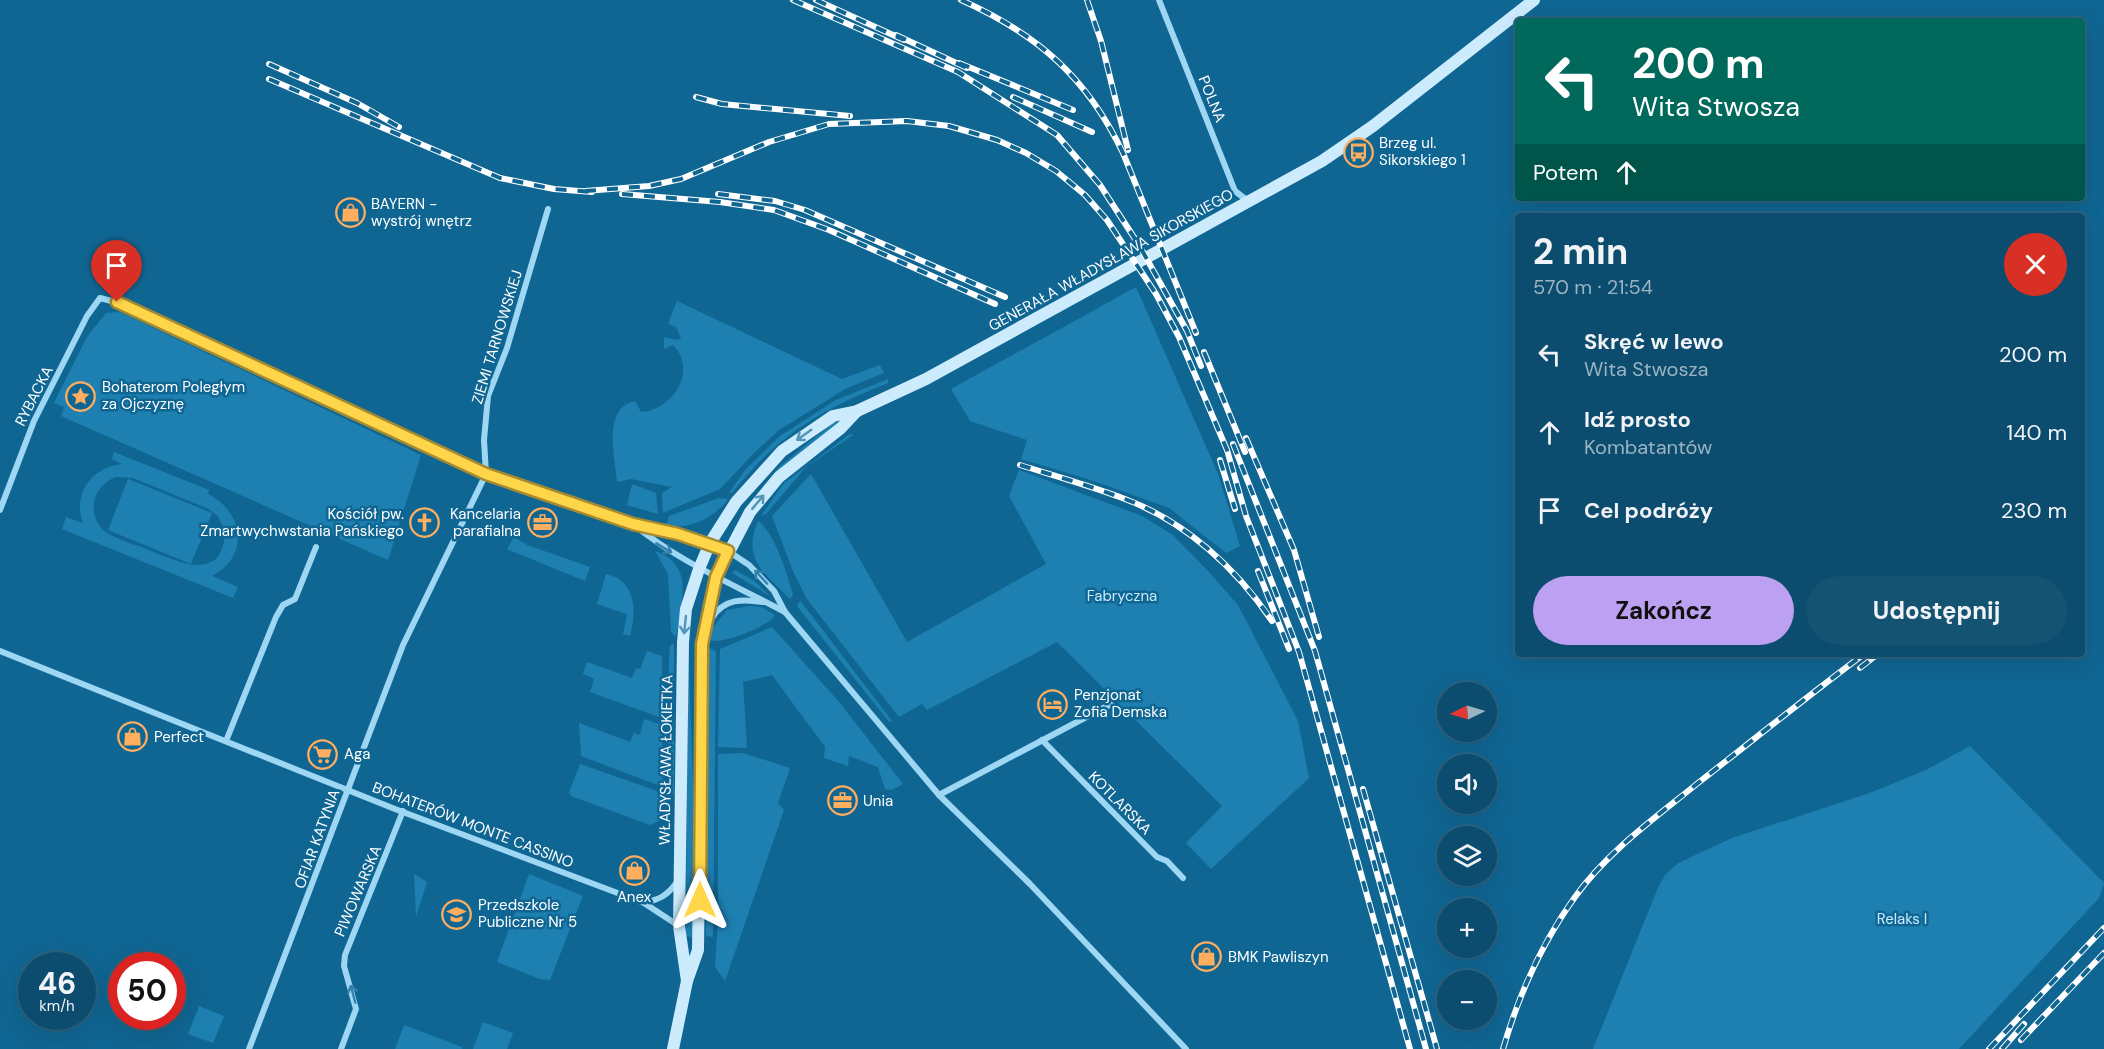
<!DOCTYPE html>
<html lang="pl">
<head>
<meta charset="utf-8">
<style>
	:root { --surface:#0c4c6e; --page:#155373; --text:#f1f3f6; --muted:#9ab4c2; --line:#2c6381; --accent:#bca0f2 }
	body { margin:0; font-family:"DM Sans",sans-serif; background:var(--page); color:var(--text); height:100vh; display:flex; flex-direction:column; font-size:22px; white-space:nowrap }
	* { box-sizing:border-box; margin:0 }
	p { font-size:20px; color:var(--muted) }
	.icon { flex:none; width:33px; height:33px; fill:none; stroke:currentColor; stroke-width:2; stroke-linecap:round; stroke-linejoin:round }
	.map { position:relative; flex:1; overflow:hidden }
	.side { position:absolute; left:1515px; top:213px; width:570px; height:444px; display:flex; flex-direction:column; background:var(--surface); border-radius:6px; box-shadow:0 6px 24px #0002,0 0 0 2px var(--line) }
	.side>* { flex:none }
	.hud { position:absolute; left:1515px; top:18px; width:570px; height:183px; border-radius:6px; box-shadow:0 6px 24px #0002,0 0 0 2px var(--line); background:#00695c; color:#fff; overflow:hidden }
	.needle { width:39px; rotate:265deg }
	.tools { position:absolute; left:1437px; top:682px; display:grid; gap:12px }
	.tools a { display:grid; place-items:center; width:60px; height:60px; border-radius:50%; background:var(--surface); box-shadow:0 6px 24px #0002,0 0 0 2px var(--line); font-size:30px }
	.speed { position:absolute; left:18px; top:952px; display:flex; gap:12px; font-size:30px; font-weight:700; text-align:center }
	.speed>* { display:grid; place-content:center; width:78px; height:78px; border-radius:50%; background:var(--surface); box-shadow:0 6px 24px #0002,0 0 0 2px var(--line); line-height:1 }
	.speed small { font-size:15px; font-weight:400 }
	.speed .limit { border:9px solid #d22; background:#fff; color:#111 }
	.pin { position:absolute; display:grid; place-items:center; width:51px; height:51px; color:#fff; margin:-62px -26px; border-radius:50% 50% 50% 0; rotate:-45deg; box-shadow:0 0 6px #0007 }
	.pin .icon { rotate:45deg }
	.me { position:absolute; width:66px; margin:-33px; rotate:0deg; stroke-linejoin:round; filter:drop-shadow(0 0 4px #0008) }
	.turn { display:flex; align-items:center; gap:21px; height:126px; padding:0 18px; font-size:27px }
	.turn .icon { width:78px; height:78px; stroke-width:2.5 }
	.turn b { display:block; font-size:42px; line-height:51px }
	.then { display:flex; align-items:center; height:57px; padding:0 18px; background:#0003; gap:12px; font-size:22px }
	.round { display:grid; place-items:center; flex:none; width:63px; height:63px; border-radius:32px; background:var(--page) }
	.overview { display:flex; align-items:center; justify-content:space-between; height:102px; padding:0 18px }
	h1 { font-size:36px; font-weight:700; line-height:45px }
	.button { display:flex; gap:12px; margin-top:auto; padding:12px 18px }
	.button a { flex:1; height:69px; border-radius:36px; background:var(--accent); color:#111; font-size:24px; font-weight:700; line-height:69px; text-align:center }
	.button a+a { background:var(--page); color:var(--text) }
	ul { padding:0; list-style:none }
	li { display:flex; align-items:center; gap:18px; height:78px; padding:0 18px }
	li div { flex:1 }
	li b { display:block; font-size:22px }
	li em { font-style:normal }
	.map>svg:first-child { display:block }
	.green { fill:#1e80b1; fill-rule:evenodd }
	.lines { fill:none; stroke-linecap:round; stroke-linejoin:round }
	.minor { stroke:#9dd7f3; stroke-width:6 }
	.secondary { stroke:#ccecfd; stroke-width:12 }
	.rail-casing { stroke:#fff; stroke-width:6 }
	.rail { stroke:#106693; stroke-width:4; stroke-dasharray:11; stroke-linecap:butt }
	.oneway { stroke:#5295b8 }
	.oneway2 { stroke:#3382ab }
	.route-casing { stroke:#a68a30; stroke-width:15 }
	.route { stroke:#ffd54a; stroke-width:10 }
	.labels { text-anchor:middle; stroke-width:5; stroke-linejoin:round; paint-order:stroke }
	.street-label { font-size:15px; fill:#fff; stroke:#106693 }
	.poi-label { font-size:15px; fill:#fff; stroke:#106693; text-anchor:start }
	.park-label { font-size:15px; fill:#c4ebfe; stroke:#106693 }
</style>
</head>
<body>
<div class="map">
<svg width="2104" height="1049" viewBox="0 0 2104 1049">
	<rect width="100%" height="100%" fill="#106693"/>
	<g class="green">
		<path d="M1136 287 1218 474 1240 546 1226 553 1169 508 1094 481 1021 459 1027 440 970 421 951 389Z"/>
		<path d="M677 301 842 379 880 365 884 373 845 389 779 430 755 452 720 489 663 513 662 493 672 487 631 479 617 482C615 457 602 408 635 401L641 412C673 410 698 371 673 345L664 349V337L678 340 681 338 676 327 668 324Z"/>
		<path d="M120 312 421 455 388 560 61 416 64 407 54 403 87 337 106 313Z"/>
		<path d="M888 379V383C820 410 778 435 732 493H729L745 470 780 436 836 400Z"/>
		<path d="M835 421 838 423 788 463 749 505 779 467Z"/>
		<path d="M850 434 853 435 806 467 766 514 761 516 784 483Z"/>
		<path d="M114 452 209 490 208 494C244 512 250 556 212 576L238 587 233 598 62 529 66 517 83 523C72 494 92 467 122 464L112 459ZM116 477 133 478 209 509 218 516 225 532C223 585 175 561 147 549 133 544 116 539 104 531 86 513 92 486 116 477Z"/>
		<path d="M1019 470 1142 516 1173 535 1208 571 1238 605 1298 721 1309 778 1211 869 1186 843 1222 806 1057 642 927 710 922 704 899 717 807 599 793 571 772 516 811 474 907 642 1046 564 1009 496Z"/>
		<path d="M128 479 212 513 191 564 108 530Z"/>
		<path d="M632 484 656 493 658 514 627 505Z"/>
		<path d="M719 498 727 499V501C711 519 691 529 666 526L669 516Z"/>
		<path d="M758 521C774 531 788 576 793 595L790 599C766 574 741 560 758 521Z"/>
		<path d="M514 537 527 545 590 567 585 581 507 549Z"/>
		<path d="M655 551C684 561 685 582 681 609 679 618 679 629 675 637L671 631 668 574Z"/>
		<path d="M735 570 753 580 770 596 732 573Z"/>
		<path d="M606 574C636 580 637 611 630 636L623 634 627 614 597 604Z"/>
		<path d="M800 601 809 612 892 721 889 722 797 606Z"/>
		<path d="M750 606 761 607 775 615C768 627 721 645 709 640L712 629 727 610Z"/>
		<path d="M772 627 840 703 903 784 892 790 885 789 878 767 849 756 848 766 824 758 825 747 772 675 743 682 747 748 718 747 720 649Z"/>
		<path d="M673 643 674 644V794H668L669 660 670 646Z"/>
		<path d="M688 646 695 834 692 937 686 936Z"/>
		<path d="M709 648 716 651 713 937 706 936Z"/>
		<path d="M647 651 662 656V718L590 692 594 679 583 674 587 662 632 678 636 668 640 669Z"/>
		<path d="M644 719 662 725 663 787 581 756 579 723 630 742 634 733 640 735Z"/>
		<path d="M1970 746 2104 883 2099 898 1959 1049H1593L1657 890 1665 875 1677 864 1693 856 1732 838 1867 794 1924 771Z"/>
		<path d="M743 753 790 768 778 803 784 810 725 981 715 967 718 919V754Z"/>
		<path d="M580 764 663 793V819L650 825 571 796 569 792Z"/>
		<path d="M414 874 427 882 416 917Z"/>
		<path d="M529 874 583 896 550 980 540 979 497 962Z"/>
		<path d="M199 1006 224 1016 213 1043 188 1034Z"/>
		<path d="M483 1022 513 1033 507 1049H473Z"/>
		<path d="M404 1025 462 1047V1049H395Z"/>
	</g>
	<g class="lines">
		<g class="minor">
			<path d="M1159 0 1235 191 1248 201"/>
			<path d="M486 474 484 440 488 396 507 348 548 209"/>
			<path d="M0 510 34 421 87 316 100 298 123 304 486 474 633 524 661 529 728 551 749 565 774 591 785 612 939 795 1030 884 1186 1049"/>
			<path d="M633 524C679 562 733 584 785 612"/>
			<path d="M712 618C724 598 743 599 763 602"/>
			<path d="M0 651 395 809 644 903 679 926"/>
			<path d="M1042 740 1157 857 1167 861 1183 878"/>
			<path d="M226 741 276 617 283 605 295 599 316 547"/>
			<path d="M939 795 1111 704"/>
			<path d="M644 903C660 899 667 896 677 882"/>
			<path d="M249 1049 403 645 486 474"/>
			<path d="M341 1049 356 1009 344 966 345 955 403 811"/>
		</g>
		<g class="secondary">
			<path d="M687 981 679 926 683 642 686 609 699 569 710 543 736 502 782 451 833 416 857 411 926 379 1322 161 1373 126 1534 0"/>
			<path d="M673 1049 687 981 698 950 702 644 716 577 750 512 779 477 841 428 857 411"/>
		</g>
		<defs>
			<g id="rail">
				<path d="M793 0 958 72 1057 135 1100 185 1139 245 1187 331 1201 366"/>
				<path d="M816 0 904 40"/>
				<path d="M961 0C1037 34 1087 77 1123 153L1196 333"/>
				<path d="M1087 0 1101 41 1128 150"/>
				<path d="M896 35 967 68"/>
				<path d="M959 63 1073 110"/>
				<path d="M269 64 357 103 399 127"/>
				<path d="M269 79 500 178 554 189 592 192"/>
				<path d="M696 97 722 104 850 116"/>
				<path d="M1013 97 1092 132"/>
				<path d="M585 191 649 186 681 179 769 142 829 124 907 121 949 126 997 140 1026 153 1056 171 1085 195 1107 220 1156 294 1179 337 1227 450 1246 516 1299 652 1410 1049"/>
				<path d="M622 194 720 202 774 210 829 230 995 304"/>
				<path d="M718 194 775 201 805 210 1005 297"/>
				<path d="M1204 352 1245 452"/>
				<path d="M1246 438 1294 550 1319 637"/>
				<path d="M1233 444 1315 651 1426 1049"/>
				<path d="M1220 460 1235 509"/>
				<path d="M1020 465C1055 476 1091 486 1125 499 1186 522 1236 568 1272 621"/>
				<path d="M1258 571 1289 649"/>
				<path d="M1860 668 1878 654"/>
				<path d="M1363 789 1437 1049"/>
				<path d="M2021 1040 2104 953"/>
				<path d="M1503 1049C1519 994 1541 944 1575 897 1607 852 1655 818 1698 783 1753 740 1808 696 1864 654"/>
				<path d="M1989 1049 2104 928"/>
				<path d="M2002 1049 2024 1024"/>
			</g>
		</defs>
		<use href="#rail" class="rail-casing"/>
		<use href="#rail" class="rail"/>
	</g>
	<defs><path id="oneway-shaft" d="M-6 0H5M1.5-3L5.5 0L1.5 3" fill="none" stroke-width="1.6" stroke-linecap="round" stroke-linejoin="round" transform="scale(1.5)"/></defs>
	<g class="oneway">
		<use href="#oneway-shaft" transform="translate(804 435) rotate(145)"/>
		<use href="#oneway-shaft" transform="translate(758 502) rotate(-50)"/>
		<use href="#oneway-shaft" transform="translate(685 625) rotate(96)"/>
	</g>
	<g class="oneway2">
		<use href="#oneway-shaft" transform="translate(664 548) rotate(31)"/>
		<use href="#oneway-shaft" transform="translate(761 577) rotate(-133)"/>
		<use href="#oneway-shaft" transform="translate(353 994) rotate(-105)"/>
	</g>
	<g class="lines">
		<defs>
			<path id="route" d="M117 302 486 474 633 524 678 534 728 551 716 577 702 644 700 900"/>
		</defs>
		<use href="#route" class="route-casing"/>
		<use href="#route" class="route"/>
	</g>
	<defs>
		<symbol id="bus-ring" viewBox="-11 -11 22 22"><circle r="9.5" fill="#106693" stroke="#ffae5f" stroke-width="1.5"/><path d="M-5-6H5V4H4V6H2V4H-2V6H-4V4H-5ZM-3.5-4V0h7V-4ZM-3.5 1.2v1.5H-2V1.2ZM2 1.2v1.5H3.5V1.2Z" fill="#ffae5f"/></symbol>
		<symbol id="shop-ring" viewBox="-11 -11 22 22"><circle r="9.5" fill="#106693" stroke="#ffae5f" stroke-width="1.5"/><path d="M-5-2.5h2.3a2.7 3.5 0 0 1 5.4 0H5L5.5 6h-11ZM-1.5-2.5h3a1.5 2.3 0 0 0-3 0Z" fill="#ffae5f"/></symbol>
		<symbol id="sight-ring" viewBox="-11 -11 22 22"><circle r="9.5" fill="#106693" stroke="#ffae5f" stroke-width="1.5"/><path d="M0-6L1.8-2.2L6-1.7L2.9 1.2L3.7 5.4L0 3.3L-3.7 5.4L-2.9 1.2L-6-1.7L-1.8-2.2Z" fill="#ffae5f"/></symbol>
		<symbol id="church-ring" viewBox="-11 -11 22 22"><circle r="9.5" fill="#106693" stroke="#ffae5f" stroke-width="1.5"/><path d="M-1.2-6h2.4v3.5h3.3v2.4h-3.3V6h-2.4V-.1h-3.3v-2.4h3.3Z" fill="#ffae5f"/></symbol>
		<symbol id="office-ring" viewBox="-11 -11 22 22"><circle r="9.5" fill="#106693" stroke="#ffae5f" stroke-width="1.5"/><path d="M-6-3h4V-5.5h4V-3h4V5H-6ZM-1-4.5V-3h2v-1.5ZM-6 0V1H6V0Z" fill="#ffae5f"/></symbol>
		<symbol id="hotel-ring" viewBox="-11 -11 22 22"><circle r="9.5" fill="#106693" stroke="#ffae5f" stroke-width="1.5"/><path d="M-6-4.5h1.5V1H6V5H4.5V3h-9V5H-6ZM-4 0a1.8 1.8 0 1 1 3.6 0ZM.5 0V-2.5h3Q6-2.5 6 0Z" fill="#ffae5f"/></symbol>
		<symbol id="supermarket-ring" viewBox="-11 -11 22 22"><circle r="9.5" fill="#106693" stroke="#ffae5f" stroke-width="1.5"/><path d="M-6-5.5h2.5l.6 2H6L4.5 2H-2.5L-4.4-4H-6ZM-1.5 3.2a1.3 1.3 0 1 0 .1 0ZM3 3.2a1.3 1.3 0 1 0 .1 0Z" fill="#ffae5f"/></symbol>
		<symbol id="school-ring" viewBox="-11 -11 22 22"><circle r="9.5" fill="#106693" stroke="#ffae5f" stroke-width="1.5"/><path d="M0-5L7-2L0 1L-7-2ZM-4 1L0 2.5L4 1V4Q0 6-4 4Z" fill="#ffae5f"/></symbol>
	</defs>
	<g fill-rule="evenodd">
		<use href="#bus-ring" x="1342" y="136" width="33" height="33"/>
		<use href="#shop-ring" x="334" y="196" width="33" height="33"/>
		<use href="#sight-ring" x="64" y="380" width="33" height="33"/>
		<use href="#church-ring" x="408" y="506" width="33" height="33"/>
		<use href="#office-ring" x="526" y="506" width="33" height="33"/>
		<use href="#hotel-ring" x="1036" y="688" width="33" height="33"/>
		<use href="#shop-ring" x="116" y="720" width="33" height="33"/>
		<use href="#supermarket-ring" x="306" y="738" width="33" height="33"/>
		<use href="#office-ring" x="826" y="784" width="33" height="33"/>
		<use href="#shop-ring" x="618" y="854" width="33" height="33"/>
		<use href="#school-ring" x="440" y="898" width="33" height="33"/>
		<use href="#shop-ring" x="1190" y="940" width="33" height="33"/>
	</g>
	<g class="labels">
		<g class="street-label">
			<text transform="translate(1212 99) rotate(68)" y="5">POLNA</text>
			<text transform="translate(1111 260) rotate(-29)" y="5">GENERAŁA WŁADYSŁAWA SIKORSKIEGO</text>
			<text transform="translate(497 337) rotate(-73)" y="5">ZIEMI TARNOWSKIEJ</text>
			<text transform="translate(34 396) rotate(-63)" y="5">RYBACKA</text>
			<text transform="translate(666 760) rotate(-89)" y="5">WŁADYSŁAWA ŁOKIETKA</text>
			<text transform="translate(1120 803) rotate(45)" y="5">KOTLARSKA</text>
			<text transform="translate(473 825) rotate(21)" y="5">BOHATERÓW MONTE CASSINO</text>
			<text transform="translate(317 839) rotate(-70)" y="5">OFIAR KATYNIA</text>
			<text transform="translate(358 891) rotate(-67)" y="5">PIWOWARSKA</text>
		</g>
		<g class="poi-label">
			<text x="1379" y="148">Brzeg ul.<tspan x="1379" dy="17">Sikorskiego 1</tspan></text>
			<text x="371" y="209">BAYERN -<tspan x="371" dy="17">wystrój wnętrz</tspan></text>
			<text x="102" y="392">Bohaterom Poległym<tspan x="102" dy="17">za Ojczyznę</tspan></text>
			<text x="404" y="519" text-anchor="end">Kościół pw.<tspan x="404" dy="17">Zmartwychwstania Pańskiego</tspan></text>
			<text x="521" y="519" text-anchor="end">Kancelaria<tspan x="521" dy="17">parafialna</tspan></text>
			<text x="1074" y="700">Penzjonat<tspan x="1074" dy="17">Zofia Demska</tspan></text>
			<text x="154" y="742">Perfect</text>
			<text x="344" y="759">Aga</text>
			<text x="863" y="806">Unia</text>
			<text x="634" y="902" text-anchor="middle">Anex</text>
			<text x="478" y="910">Przedszkole<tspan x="478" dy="17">Publiczne Nr 5</tspan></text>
			<text x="1228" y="962">BMK Pawliszyn</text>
		</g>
		<g class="park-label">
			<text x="1122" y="601">Fabryczna</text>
			<text x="1902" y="924">Relaks I</text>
		</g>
	</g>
</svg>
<div class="tools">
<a><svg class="needle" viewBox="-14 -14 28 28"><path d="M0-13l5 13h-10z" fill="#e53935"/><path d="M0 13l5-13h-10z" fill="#9ab4c2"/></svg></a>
<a><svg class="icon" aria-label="sound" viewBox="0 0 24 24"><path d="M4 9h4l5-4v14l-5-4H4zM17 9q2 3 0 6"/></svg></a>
<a><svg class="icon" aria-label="layers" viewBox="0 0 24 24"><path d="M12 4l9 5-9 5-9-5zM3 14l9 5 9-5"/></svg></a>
<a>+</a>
<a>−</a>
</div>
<div class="speed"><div>46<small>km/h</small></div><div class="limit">50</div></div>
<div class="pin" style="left:117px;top:302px;background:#d93025"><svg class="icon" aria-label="arrive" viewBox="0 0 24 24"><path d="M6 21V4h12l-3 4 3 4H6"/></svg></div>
<svg class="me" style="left:700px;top:900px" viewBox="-20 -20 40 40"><path d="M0-17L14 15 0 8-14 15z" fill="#ffd54a" stroke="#fff" stroke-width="4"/></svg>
<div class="hud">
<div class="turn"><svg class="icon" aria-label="left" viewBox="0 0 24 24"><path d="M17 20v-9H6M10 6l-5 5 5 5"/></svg><div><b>200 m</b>Wita Stwosza</div></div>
<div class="then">Potem<svg class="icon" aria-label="ahead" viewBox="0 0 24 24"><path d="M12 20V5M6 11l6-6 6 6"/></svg></div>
</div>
<section class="side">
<div class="overview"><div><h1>2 min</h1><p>570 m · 21:54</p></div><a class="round" style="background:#d93025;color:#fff"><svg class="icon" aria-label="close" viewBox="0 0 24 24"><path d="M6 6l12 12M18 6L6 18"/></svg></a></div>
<ul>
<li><svg class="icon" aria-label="left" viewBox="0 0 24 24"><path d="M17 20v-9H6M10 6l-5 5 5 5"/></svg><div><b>Skręć w lewo</b><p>Wita Stwosza</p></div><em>200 m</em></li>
<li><svg class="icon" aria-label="ahead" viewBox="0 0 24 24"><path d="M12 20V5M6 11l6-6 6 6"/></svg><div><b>Idź prosto</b><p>Kombatantów</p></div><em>140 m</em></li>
<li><svg class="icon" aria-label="arrive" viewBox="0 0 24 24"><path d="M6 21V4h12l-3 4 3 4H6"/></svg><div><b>Cel podróży</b></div><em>230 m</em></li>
</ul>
<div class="button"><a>Zakończ</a><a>Udostępnij</a></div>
</section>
</div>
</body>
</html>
